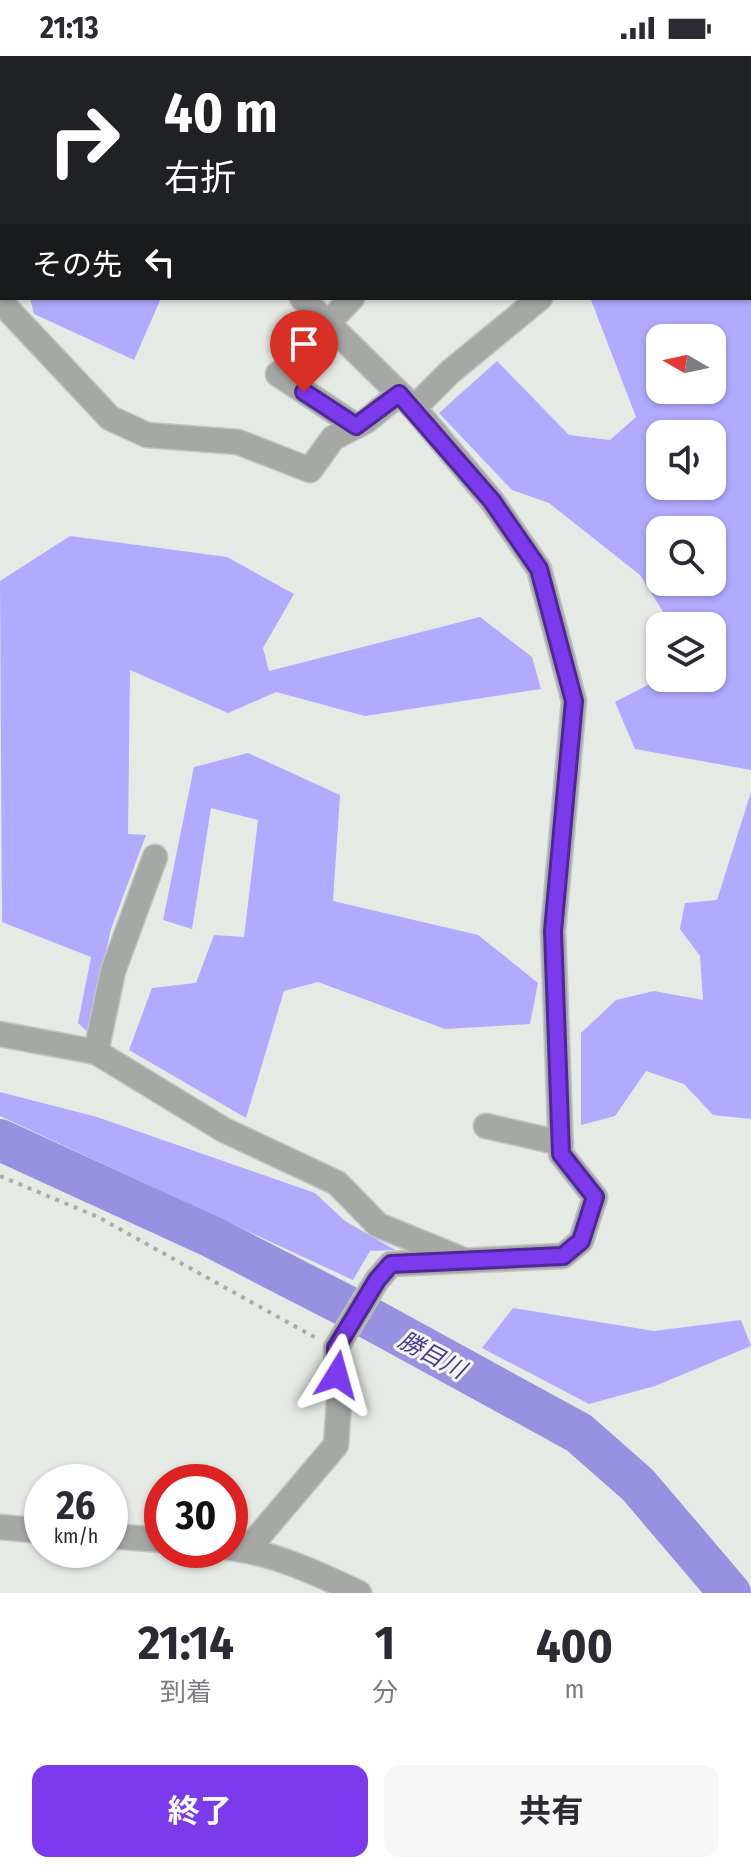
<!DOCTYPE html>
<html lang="ja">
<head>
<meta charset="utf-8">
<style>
	:root { --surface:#fff; --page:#f7f7f7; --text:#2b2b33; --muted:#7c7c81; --accent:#7c3aed }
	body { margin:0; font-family:"Fira Sans Condensed","Noto Sans JP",sans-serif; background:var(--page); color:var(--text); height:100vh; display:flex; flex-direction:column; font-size:30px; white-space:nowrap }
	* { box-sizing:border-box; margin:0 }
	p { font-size:26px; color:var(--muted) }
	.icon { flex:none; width:44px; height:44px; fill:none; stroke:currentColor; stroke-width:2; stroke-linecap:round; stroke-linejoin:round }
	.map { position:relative; height:1537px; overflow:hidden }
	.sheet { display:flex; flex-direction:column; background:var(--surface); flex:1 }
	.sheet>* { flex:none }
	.banner { position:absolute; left:0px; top:0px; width:752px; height:244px; box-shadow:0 2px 6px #0004; background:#202124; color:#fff; overflow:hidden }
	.needle { width:52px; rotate:279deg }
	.fabs { position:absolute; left:646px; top:268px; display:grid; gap:16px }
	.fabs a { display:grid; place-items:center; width:80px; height:80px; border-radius:16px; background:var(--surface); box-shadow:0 2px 6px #0004; font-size:40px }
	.speed { position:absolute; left:24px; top:1408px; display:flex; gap:16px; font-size:40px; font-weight:700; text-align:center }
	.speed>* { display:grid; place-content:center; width:104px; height:104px; border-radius:50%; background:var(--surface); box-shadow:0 2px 6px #0004; line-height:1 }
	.speed small { font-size:20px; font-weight:400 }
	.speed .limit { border:12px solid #d22; background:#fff; color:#111 }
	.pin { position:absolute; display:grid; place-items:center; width:68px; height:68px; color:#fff; margin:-82px -34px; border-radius:50% 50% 50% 0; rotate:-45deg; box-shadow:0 0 8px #0007 }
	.pin .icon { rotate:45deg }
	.me { position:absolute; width:88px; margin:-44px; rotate:8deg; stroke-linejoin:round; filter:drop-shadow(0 0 6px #0008) }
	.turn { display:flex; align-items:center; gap:28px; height:168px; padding:0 32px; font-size:36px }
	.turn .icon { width:104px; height:104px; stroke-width:2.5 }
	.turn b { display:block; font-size:56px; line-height:68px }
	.then { display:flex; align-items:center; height:76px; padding:0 32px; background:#0003; gap:16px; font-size:30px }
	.eta { display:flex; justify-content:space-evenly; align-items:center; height:136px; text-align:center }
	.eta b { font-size:48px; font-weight:700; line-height:56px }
	.primary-button { display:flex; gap:16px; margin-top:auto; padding:16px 32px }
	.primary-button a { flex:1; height:92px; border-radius:16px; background:var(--accent); color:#fff; font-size:32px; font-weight:700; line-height:92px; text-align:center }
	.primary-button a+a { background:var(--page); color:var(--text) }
	.status { display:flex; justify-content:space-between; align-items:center; height:56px; padding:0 40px; background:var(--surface); direction:ltr }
	.status svg { height:22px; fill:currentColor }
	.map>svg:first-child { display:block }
	.forest { fill:#b1aafe; fill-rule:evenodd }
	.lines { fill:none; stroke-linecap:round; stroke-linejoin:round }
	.river { stroke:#9891e2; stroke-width:42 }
	.minor-casing { stroke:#c1c5c0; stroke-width:27 }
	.path { stroke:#a9aca8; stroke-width:4; stroke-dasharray:4 6; stroke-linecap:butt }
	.minor { stroke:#a6a8a5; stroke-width:24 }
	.route-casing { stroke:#51269a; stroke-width:20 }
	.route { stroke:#7c3aed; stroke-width:14 }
	.labels { text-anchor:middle; stroke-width:6; stroke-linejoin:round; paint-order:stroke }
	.water-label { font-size:24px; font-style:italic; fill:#4b3998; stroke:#f4f7f2 }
</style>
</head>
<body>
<div class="status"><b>21:13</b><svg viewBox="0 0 49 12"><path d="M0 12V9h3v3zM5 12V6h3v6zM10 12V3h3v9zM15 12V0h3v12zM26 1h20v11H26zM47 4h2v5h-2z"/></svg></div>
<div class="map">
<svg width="751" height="1537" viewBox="0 0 751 1537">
	<rect width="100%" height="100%" fill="#e6eae5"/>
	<g class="forest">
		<path d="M751 162V714L635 693 615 646 661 622H712V570H672L640 519 549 447 512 434 439 357 497 305 569 379 610 384 636 361 591 244 750 242ZM712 282V334H660V282ZM712 378V430H660V378ZM712 474V526H660V474Z"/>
		<path d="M30 242H161L134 304 34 258Z"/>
		<path d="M70 480 227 501 294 538 263 592 269 615 480 561 532 601 541 633 365 660 276 636 228 657 130 614 128 778 146 779 111 873 88 976 78 967 91 901 2 866 0 525Z"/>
		<path d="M248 697 340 739 333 845 478 879 538 927 530 968 445 973 318 926 284 935 246 1062 129 994 152 932 196 927 214 879 244 881 258 764 211 752 192 873 163 864 194 711Z"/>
		<path d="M751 736V1063L713 1059 684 1028 646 1015 615 1060 581 1069V977L616 944 654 935 703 944 700 900 680 873 685 847 717 844Z"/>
		<path d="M0 1036 97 1061 315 1137 345 1165 395 1194 370 1195 353 1224 0 1060Z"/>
		<path d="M513 1252 654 1275 741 1264 751 1290 655 1330 589 1348 482 1292Z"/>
	</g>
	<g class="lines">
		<path class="river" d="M0 1084 212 1181 358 1256 579 1377 638 1429 730 1537"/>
		<defs>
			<g id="minor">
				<path d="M75 0 77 2"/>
				<path d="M694 0 698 2"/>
				<path d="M265 2V0"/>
				<path d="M750 21H751"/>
				<path d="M750 65 751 64"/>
				<path d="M0 93 2 91"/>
				<path d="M0 245 110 362 147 379 238 386 310 414 333 382 366 365 399 338"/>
				<path d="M328 267 352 242"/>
				<path d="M278 318 356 370"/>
				<path d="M414 352 450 316 540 242"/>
				<path d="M0 978 96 996 224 1074 337 1127 378 1169 459 1202"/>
				<path d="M96 996 113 915 155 801"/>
				<path d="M486 1070 561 1087"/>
				<path d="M0 1471 42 1475"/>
				<path d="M110 1480 162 1484"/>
				<path d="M230 1492C274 1497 319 1518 359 1537"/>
				<path d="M247 1494 336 1389 339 1345 336 1292 377 1224 391 1208 563 1200 581 1185 595 1141 561 1098 553 875 574 645 539 513 492 445 414 352 302 242"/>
			</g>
		</defs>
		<use href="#minor" class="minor-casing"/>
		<path class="path" d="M0 1120 98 1161 316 1282"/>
		<use href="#minor" class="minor"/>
	</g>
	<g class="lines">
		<defs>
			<path id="route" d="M304 336 356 370 399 338 492 445 539 513 574 645 553 875 561 1098 595 1141 581 1185 563 1200 391 1208 377 1224 336 1292 337 1319"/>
		</defs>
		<use href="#route" class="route-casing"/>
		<use href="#route" class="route"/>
	</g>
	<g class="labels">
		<g class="water-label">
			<text transform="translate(432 1299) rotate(28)" y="8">勝目川</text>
		</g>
	</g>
</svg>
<div class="fabs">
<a><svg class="needle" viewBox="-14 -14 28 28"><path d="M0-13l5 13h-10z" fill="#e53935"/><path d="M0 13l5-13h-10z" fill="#7c7c81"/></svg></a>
<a><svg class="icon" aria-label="sound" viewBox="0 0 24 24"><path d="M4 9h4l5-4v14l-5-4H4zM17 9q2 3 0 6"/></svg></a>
<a><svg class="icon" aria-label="search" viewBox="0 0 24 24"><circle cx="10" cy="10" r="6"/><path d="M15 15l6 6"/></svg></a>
<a><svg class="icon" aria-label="layers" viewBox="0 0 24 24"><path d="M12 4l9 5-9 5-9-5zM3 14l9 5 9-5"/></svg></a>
</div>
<div class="speed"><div>26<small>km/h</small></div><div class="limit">30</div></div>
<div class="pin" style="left:304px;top:336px;background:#d93025"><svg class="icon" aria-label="arrive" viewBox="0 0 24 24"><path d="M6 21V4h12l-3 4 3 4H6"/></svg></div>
<svg class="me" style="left:337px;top:1319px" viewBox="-20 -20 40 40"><path d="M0-17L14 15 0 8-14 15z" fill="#7c3aed" stroke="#fff" stroke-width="4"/></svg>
<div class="banner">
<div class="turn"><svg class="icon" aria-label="right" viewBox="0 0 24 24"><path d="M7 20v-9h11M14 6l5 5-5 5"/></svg><div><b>40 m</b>右折</div></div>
<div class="then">その先<svg class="icon" aria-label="left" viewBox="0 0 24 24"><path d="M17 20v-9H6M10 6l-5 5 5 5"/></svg></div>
</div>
</div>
<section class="sheet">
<div class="eta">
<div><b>21:14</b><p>到着</p></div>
<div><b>1</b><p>分</p></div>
<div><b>400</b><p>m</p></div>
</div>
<div class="primary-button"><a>終了</a><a>共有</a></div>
</section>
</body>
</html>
